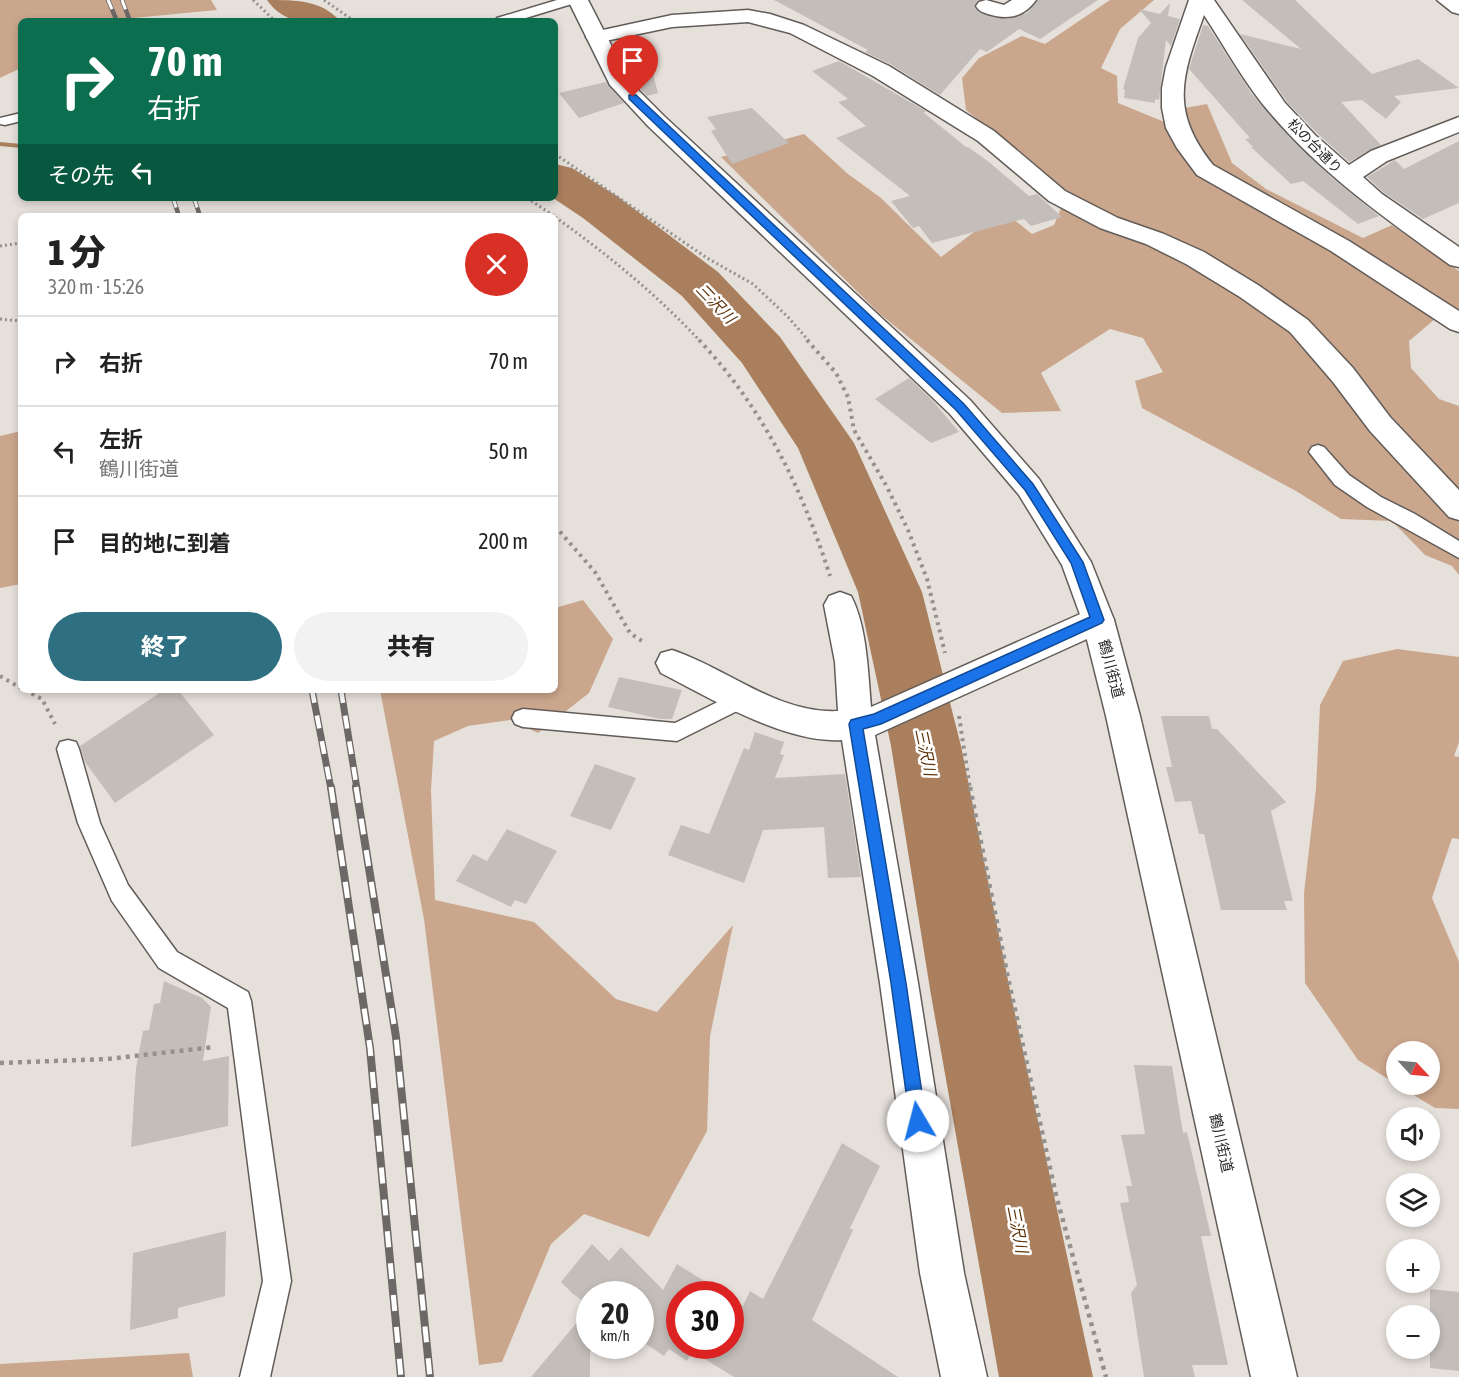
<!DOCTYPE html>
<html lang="ja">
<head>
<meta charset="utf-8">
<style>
	:root { --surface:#fff; --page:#f2f2f2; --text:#222; --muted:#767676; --line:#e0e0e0; --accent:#2e6f82 }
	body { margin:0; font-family:"Asap Condensed","Noto Sans JP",sans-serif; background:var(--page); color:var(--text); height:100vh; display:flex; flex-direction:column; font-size:22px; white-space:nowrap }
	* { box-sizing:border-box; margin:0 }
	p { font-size:20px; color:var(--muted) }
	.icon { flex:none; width:33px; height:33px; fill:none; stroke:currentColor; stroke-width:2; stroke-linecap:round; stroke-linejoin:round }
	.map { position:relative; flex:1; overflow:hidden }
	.panel { position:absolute; left:18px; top:213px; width:540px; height:480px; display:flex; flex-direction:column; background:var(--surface); border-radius:9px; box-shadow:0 3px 9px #0003 }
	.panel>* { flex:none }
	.banner { position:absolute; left:18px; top:18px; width:540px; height:183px; border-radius:9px; box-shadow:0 3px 9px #0003; background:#0b6e4f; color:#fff; overflow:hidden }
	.needle { width:39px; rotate:116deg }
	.tools { position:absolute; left:1386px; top:1041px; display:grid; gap:12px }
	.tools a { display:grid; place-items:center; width:54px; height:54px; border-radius:50%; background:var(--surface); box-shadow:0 3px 9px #0003; font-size:30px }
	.speed { position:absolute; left:576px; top:1281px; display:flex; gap:12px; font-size:30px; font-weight:700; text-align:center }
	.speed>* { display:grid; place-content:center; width:78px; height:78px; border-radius:50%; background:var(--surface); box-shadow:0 3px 9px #0003; line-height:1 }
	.speed small { font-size:15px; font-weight:400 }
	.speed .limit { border:9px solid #d22; background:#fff; color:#111 }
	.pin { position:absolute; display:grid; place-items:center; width:51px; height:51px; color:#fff; margin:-62px -26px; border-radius:50% 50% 50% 0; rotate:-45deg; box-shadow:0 0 6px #0007 }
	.pin .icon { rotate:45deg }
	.me { position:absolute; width:66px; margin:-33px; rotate:352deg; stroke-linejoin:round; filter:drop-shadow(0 0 4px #0008) }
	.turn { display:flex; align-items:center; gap:21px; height:126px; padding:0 30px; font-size:27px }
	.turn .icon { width:78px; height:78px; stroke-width:2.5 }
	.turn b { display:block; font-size:42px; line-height:51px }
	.then { display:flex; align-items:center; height:57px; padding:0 30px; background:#0003; gap:12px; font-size:22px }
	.round { display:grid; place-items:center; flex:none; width:63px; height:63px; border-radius:32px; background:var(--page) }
	.headline { display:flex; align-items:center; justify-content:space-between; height:102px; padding:0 30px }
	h1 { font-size:36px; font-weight:800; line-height:45px }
	.button { display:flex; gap:12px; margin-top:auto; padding:12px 30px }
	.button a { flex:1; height:69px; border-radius:36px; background:var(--accent); color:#fff; font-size:24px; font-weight:800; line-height:69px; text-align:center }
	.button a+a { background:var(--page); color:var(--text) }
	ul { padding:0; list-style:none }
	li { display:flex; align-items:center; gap:18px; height:90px; padding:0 30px; border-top:2px solid var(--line) }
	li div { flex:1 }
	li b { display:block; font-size:22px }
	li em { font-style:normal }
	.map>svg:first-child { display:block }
	.green { fill:#caa68c }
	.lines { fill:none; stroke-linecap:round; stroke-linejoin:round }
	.stream { fill:#aa7f5e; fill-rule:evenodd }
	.river { fill:#aa7f5e; fill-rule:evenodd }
	.building { fill:#c4beba }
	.lane-casing { stroke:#625c58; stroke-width:3 }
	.street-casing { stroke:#625c58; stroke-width:3 }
	.primary-casing { stroke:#625c58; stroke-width:3 }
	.path-far2 { stroke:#94908c; stroke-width:3; stroke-dasharray:2 3; stroke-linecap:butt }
	.path-far1 { stroke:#94908c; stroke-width:4; stroke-dasharray:3 4.5; stroke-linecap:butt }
	.path { stroke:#94908c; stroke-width:4.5; stroke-dasharray:4 5; stroke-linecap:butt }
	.lane { fill:#fff; fill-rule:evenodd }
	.street { fill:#fff; fill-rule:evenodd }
	.primary { fill:#fff; fill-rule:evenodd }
	.rail-far2-casing { stroke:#6c6865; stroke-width:4.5 }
	.rail-far1-casing { stroke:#6c6865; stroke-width:7 }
	.rail-casing { stroke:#6c6865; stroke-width:8 }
	.rail-far2 { stroke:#fff; stroke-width:3; stroke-dasharray:10; stroke-linecap:butt }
	.rail-far1 { stroke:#fff; stroke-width:4.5; stroke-dasharray:13; stroke-linecap:butt }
	.rail { stroke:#fff; stroke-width:5; stroke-dasharray:16; stroke-linecap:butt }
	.route { fill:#1a73e8; stroke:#114b97; stroke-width:1.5 }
	.labels { text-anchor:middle; stroke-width:5; stroke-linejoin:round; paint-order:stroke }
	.far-street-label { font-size:14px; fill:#2b2927; stroke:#fff }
	.street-label { font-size:15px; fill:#2b2927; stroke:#fff }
	.water-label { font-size:16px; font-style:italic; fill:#5f340b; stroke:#fff }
</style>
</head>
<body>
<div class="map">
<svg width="1459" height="1377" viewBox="0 0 1459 1377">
	<rect width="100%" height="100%" fill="#e6e0db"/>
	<g class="green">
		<path d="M0 0H211L217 10 102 21H21V68L0 78Z"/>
		<path d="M1110 0H1154L1120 29 1101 68 1117 76 1118 103 1167 123 1185 108 1207 104 1232 163 1266 189 1363 238 1392 225 1459 271V333L1435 319 1409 341 1411 368 1439 399 1459 406V575L1452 566 1425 555 1392 521 1341 519 1296 491 1142 408 1135 381 1163 372 1143 338 1110 329 1041 373 1061 411 1002 413 880 314 721 157 804 134 848 174 881 198 941 257 974 232 1013 219 1032 234 1054 225 1061 208 1075 197 966 110 962 78 979 58 1022 36 1045 44Z"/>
		<path d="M21 431V584L0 588V436Z"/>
		<path d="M583 600 613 639 589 693 538 733 510 720 468 726 434 741 431 790 435 900 534 922 616 999 657 1012 733 925 710 1036 707 1131 649 1237 584 1214 551 1244 502 1362 479 1365 424 919 380 690H555V608Z"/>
		<path d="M1397 649 1459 657V742L1454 756 1459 757V839L1452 838 1432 898 1459 962V1109L1435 1108 1397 1085 1430 1084V1052H1396V1084L1358 1060 1305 983 1304 893 1316 789 1320 705 1343 661Z"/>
		<path d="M189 1353 193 1377H0V1364Z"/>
	</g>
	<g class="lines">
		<path class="stream" d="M0 142 21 144V148L0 146Z"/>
		<g class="river">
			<path d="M267 0C297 0 321 0 340 21 310 21 286 27 267 0Z"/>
			<path d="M555 164 572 168 617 196 718 272 780 337 854 443 922 592 961 746 1011 995 1093 1377H999L931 995 891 746 858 592 798 448 742 363 682 296 583 218 553 198H555Z"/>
		</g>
	</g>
	<g class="building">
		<path d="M774 0H978L974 6 980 13 1008 19 1027 13 1038 0H1098L1040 39 1019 29 987 52 980 49 940 95 890 64 865 52 868 50Z"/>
		<path d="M1242 0H1295L1372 74 1418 59 1459 88 1394 96 1401 102 1386 119 1362 100 1341 102 1381 145 1349 162 1317 133 1287 102 1240 34 1301 49Z"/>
		<path d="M1170 3 1168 16 1180 19 1171 46 1166 40 1159 100 1155 99V103L1124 98 1125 90 1123 89 1138 38 1151 23 1139 9 1160 14Z"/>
		<path d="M1203 25 1208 26 1251 93 1289 137 1332 178 1379 216 1358 224 1303 181 1291 184 1251 147H1253L1245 139 1250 138 1189 69Z"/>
		<path d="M839 61 926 111 924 113 966 147H968L989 162 1029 196 1037 194 1062 217 1031 226 1024 219 932 243 919 226 913 228 891 201 910 196 836 138 866 126 838 102 848 99 812 71Z"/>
		<path d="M652 70 658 93 647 96 629 76Z"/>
		<path d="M606 82 624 103 579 118 559 93Z"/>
		<path d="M752 108 789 143 732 164 711 131 716 129 707 117Z"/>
		<path d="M1459 141V203L1423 219 1383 192 1367 177 1395 160 1404 169Z"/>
		<path d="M909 378 933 401 959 432 931 443 875 399Z"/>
		<path d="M619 677 682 690 672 719H660L608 707Z"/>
		<path d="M164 690H178L214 735 115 803 85 762 80 746Z"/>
		<path d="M1161 716H1209L1212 729H1217L1286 802 1271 811 1293 901H1284L1287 910H1221L1204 834H1199L1191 801 1175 802 1166 767H1172Z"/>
		<path d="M755 732 784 742 780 754 784 755 775 778 845 774 861 877 828 878 824 827 763 830 744 883 668 855 681 825 709 834 744 748 749 750Z"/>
		<path d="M595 764 636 778 611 830 570 816Z"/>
		<path d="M507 829 557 851 526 904 515 900 511 907 456 881 473 854 487 861Z"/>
		<path d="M164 981 202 998 211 1007 203 1061 229 1056 228 1126 131 1147 136 1068 143 1031 149 1030 154 1004 160 1003Z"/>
		<path d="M1134 1065 1172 1066 1183 1133 1187 1132 1211 1236H1201L1228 1365H1192L1195 1377H1144L1131 1293 1137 1285 1120 1203 1129 1202 1126 1186H1132L1121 1135 1145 1134Z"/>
		<path d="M842 1143 880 1166 850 1228 853 1230 812 1320 898 1377H734L692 1351 687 1361 669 1349 664 1356 640 1340V1294H590V1306L573 1294 561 1282 592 1244 609 1261 621 1247 663 1290 677 1264 725 1294H680V1346H730V1298L743 1306 750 1291 763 1299Z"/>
		<path d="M226 1231 225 1296 178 1308V1318L130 1330 133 1253Z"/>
		<path d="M1430 1289 1459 1292V1371L1430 1368Z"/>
		<path d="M590 1307V1377H531Z"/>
	</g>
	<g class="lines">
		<defs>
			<g id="lane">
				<path d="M557 0H576L575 3 516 21H495L497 18Z"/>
				<path d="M21 113V121L5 125 0 124V118Z"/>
				<path d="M1318 445 1324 447 1349 475 1381 497 1415 514 1459 541V558L1367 507 1335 485 1309 452 1312 447Z"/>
				<path d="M744 689 751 692 755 698 751 704 677 741 523 727 515 724 512 718 515 712 523 709 675 723Z"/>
				<path d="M68 740 76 742 79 749 100 823 128 885 177 952 248 992 251 1001 291 1281 270 1377H240L263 1281 228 1008 159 968 112 901 78 823 57 749 60 742Z"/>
			</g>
			<g id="street">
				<path d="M986 0 1004 5 1012 0H1036C1023 18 1007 20 988 14 982 12 979 11 976 6L979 2Z"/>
				<path d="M1189 0H1214L1285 103 1315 135 1349 165 1371 151 1459 117V132L1387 161 1363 177 1382 194 1459 247V267L1450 265C1386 219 1322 174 1271 114 1246 86 1225 47 1204 15 1182 76 1169 110 1213 165L1349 241 1459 311V332L1450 329 1331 251 1197 175 1177 148 1166 128 1162 108V88L1166 67Z"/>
				<path d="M1437 0H1459V14L1452 12Z"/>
				<path d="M748 10 770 14 804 25 889 66 994 131 1065 191 1118 218 1164 234 1204 252 1258 285 1308 320 1353 368 1390 417 1459 490V520L1449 517 1370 431 1333 382 1290 332 1240 297 1186 264 1146 244 1100 228 1049 201 978 141 873 76 790 33 748 22 672 27 596 43 589 41 586 37 589 33 672 15Z"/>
				<path d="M840 592 851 596C867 626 868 673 871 707L1087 611 1098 607 1109 611 1114 620 1109 629 875 735 918 983 964 1273 987 1377H941L920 1273 880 983 842 740C785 744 710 698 661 673L656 663 661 653 672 650C727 668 777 714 838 711L835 662 824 605 829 596Z"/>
			</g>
			<path id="primary" d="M568 0H588L630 82 664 116 970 400 1039 479 1091 562 1114 620 1140 716 1297 1377H1251L1106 716 1082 620 1062 565 1019 495 950 414 648 126 610 85Z"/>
		</defs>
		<use href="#lane" class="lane-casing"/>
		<use href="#street" class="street-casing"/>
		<use href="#primary" class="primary-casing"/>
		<g class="path-far2">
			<path d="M253 0 275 21"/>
			<path d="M324 0 354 21"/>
			<path d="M555 154 707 258 753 284 788 317 809 341"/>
			<path d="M527 198 554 216"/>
			<path d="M555 217C607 254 656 294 700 341"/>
			<path d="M0 246 21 243"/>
			<path d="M0 319 21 321"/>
		</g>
		<g class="path-far1">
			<path d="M699 340C763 408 802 488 830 576"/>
			<path d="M807 340 836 373 848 397 854 430 887 487 908 530 927 579 945 653"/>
			<path d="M555 526 595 572 630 633 645 643"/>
			<path d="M0 676 21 688"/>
			<path d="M25 690 42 699 55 724"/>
			<path d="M959 716 970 789"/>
		</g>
		<g class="path">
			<path d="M970 787 1008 978 1056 1195 1106 1377"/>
			<path d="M0 1063 107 1059 214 1047"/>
		</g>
		<use href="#lane" class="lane"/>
		<use href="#street" class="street"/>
		<use href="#primary" class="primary"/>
		<defs>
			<g id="rail-far2">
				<path d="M108 0 117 21"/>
				<path d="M122 0 130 21"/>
				<path d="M173 198 179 216"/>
				<path d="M194 198 200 216"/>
			</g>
			<g id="rail-far1">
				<path d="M312 690 331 789"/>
				<path d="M341 690 357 789"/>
			</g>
			<g id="rail">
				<path d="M331 787 370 1048 401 1377"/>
				<path d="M356 787 396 1037 430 1377"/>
			</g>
		</defs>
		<use href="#rail-far2" class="rail-far2-casing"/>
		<use href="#rail-far1" class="rail-far1-casing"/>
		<use href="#rail" class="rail-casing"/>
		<use href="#rail-far2" class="rail-far2"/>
		<use href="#rail-far1" class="rail-far1"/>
		<use href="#rail" class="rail"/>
	</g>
	<path class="route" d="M629 95H636L964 404 1033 484 1083 562 1104 620 1102 623 881 724 863 729 906 983 926 1121 924 1127 918 1129 912 1127 910 1121 891 983 849 724 851 720 874 714 1090 617 1071 563 1025 490 956 410 629 99Z"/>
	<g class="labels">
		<g class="far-street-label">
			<text transform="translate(1315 146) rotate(45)" y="5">松の台通り</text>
		</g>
		<g class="street-label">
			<text transform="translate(1111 669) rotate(75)" y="5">鶴川街道</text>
			<text transform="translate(1221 1143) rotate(77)" y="5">鶴川街道</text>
		</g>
		<g class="water-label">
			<text transform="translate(716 303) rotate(46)" y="6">三沢川</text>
			<text transform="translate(926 752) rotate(78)" y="6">三沢川</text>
			<text transform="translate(1018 1229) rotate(79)" y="6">三沢川</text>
		</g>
	</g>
</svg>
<div class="tools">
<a><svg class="needle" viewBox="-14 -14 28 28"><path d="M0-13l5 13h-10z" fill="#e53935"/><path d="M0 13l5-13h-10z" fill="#767676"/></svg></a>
<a><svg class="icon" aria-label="sound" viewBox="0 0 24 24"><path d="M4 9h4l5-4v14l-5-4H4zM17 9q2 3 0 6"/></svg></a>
<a><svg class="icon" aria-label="layers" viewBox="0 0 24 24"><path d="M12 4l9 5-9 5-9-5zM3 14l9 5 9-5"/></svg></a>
<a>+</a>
<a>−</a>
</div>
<div class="speed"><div>20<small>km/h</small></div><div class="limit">30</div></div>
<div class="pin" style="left:633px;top:97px;background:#d93025"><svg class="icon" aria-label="arrive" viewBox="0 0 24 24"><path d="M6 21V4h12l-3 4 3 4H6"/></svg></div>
<svg class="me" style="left:918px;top:1121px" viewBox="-20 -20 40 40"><circle r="19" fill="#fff"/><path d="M0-13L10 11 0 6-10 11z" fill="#1a73e8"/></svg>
<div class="banner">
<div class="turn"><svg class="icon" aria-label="right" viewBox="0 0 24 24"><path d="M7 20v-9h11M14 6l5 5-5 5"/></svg><div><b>70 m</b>右折</div></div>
<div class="then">その先<svg class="icon" aria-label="left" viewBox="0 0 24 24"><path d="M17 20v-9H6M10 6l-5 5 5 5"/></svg></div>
</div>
<section class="panel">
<div class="headline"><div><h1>1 分</h1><p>320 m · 15:26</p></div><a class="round" style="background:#d93025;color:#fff"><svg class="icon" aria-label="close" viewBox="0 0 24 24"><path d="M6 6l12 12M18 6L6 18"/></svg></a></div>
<ul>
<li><svg class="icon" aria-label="right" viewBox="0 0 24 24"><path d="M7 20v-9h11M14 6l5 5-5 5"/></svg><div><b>右折</b></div><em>70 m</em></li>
<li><svg class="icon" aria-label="left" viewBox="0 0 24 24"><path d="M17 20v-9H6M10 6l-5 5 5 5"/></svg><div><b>左折</b><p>鶴川街道</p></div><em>50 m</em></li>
<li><svg class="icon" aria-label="arrive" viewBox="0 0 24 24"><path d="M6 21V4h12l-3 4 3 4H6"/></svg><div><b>目的地に到着</b></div><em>200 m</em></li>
</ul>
<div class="button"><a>終了</a><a>共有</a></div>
</section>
</div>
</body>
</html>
